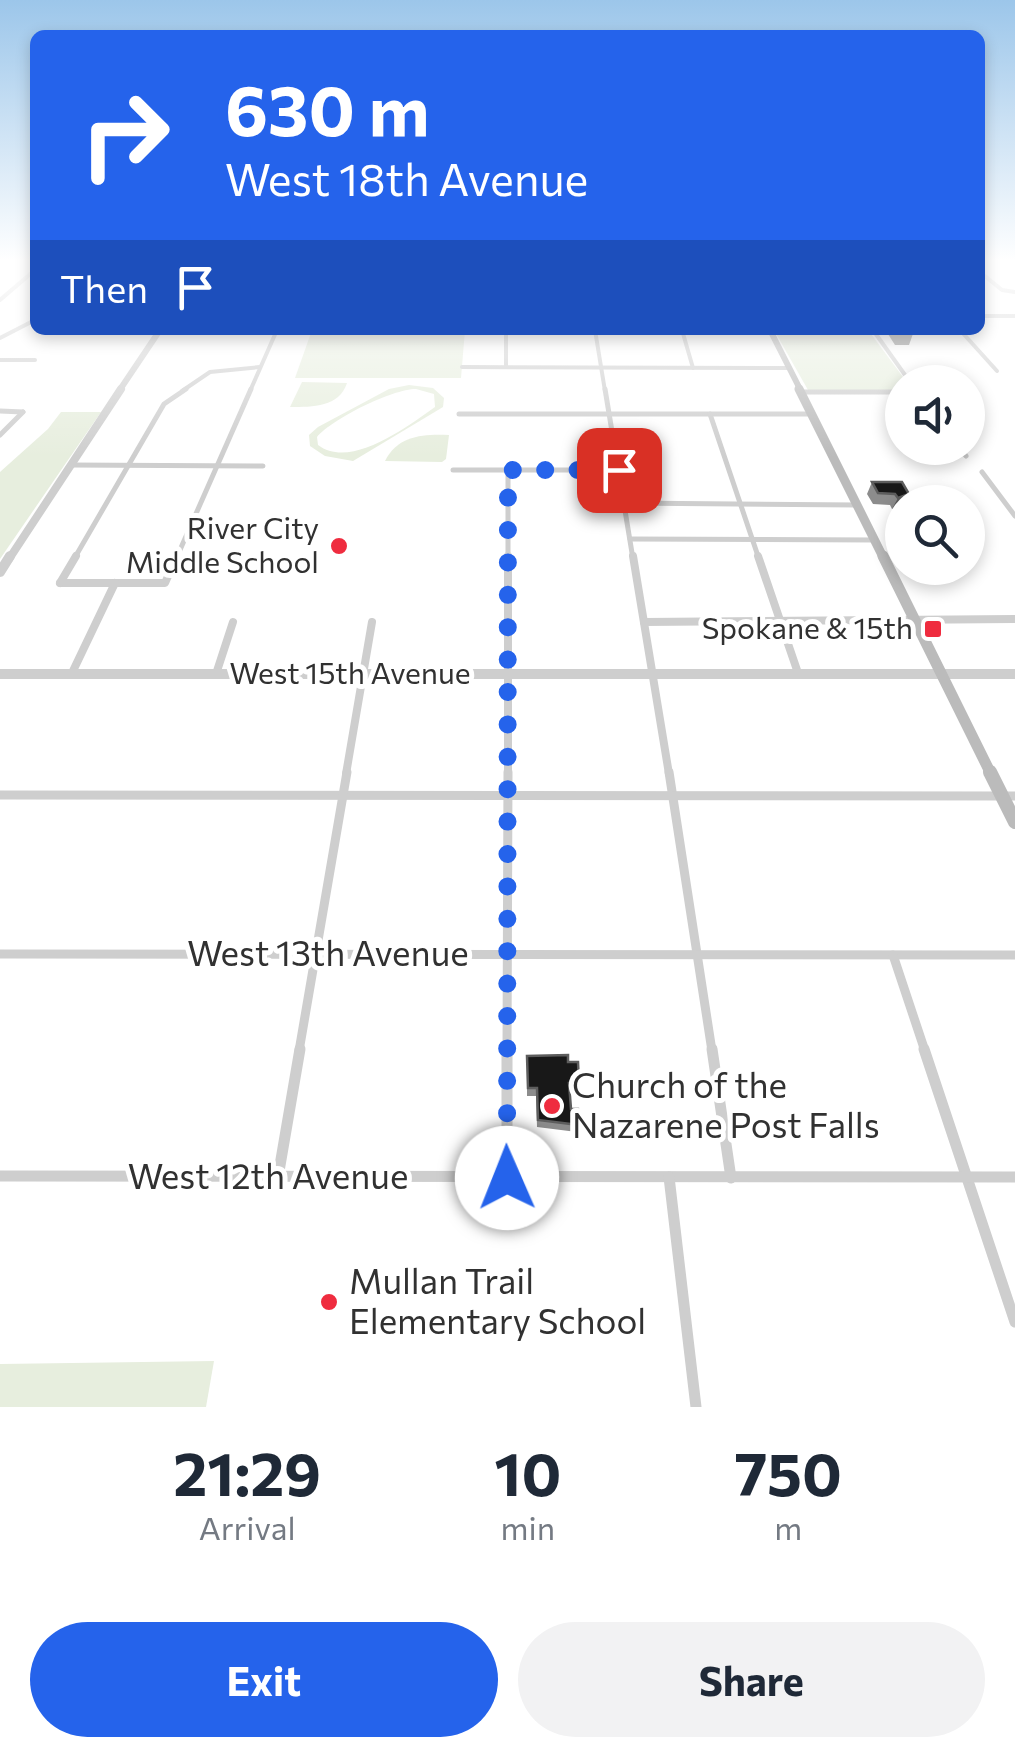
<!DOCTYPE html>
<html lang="en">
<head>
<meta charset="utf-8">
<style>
	:root { --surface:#fff; --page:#f2f2f3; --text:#1f2937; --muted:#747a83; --accent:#2563eb }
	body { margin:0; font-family:Commissioner,sans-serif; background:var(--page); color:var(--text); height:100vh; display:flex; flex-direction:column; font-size:38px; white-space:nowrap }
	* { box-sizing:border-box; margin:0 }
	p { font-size:32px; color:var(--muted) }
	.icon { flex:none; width:55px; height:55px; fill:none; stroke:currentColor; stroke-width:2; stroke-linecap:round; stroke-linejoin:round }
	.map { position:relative; height:1407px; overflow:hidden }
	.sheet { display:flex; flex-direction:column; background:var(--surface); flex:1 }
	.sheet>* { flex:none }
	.guide { position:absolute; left:30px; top:30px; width:955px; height:305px; border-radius:15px; box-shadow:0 5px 15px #0003; background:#2563eb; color:#fff; overflow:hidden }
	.buttons { position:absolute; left:885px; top:365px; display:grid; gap:20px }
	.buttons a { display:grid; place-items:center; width:100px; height:100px; border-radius:50%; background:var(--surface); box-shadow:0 5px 15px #0003; font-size:50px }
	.pin { position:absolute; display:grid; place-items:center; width:85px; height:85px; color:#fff; margin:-42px; border-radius:20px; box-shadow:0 5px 15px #0006 }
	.me { position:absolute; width:110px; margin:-55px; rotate:359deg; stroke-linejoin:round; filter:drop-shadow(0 0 8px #0008) }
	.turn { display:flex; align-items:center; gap:35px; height:210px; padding:0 30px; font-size:45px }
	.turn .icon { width:130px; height:130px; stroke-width:2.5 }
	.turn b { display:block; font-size:70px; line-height:85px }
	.then { display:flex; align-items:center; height:95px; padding:0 30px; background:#0003; gap:20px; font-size:38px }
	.eta { display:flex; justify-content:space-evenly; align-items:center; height:170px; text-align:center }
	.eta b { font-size:60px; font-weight:700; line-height:70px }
	.action { display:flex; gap:20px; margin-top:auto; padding:20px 30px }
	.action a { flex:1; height:115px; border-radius:60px; background:var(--accent); color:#fff; font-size:40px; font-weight:700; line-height:115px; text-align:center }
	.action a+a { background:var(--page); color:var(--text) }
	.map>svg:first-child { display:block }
	.green { fill:#e7eede; fill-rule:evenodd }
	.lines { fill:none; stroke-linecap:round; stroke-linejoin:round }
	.minor-far4 { stroke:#cecece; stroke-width:4 }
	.minor-far3 { stroke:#cecece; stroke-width:5 }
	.minor-far2 { stroke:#cecece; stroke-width:8 }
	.minor-far1 { stroke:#cecece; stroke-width:9 }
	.minor { stroke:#cecece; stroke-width:11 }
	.tertiary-far2 { stroke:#cecece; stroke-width:6 }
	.tertiary-far1 { stroke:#cecece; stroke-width:8 }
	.tertiary { stroke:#cecece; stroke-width:10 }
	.secondary-far3 { stroke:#bbb; stroke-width:6 }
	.secondary-far2 { stroke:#bbb; stroke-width:9 }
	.secondary-far1 { stroke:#bbb; stroke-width:11 }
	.secondary { stroke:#bbb; stroke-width:14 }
	.wall { fill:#8c8c8c }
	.shaded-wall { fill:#5d5d5d }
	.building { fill:#181818; stroke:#5d5d5d; stroke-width:2.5 }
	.route { stroke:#2563eb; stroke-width:18; stroke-dasharray:0 32.4 }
	.poi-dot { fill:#ef2c3f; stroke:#fff; stroke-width:4 }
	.labels { text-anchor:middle; stroke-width:10; stroke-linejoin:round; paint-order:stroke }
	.poi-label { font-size:30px; fill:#313131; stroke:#fff; text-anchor:end }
	.street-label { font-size:30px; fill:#313131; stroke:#fff }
	.near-street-label { font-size:35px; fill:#313131; stroke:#fff }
	.near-poi-label { font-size:35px; fill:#313131; stroke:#fff; text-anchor:start }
</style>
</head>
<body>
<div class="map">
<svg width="1015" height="1407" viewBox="0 0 1015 1407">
	<rect width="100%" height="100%" fill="#fff"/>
	<g class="green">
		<path d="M312 330H465L461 378H295Z"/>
		<path d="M774 330H868L903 377 902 390H808Z"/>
		<path d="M302 382 347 383C339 407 313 407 290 407Z"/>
		<path d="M409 385 433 388 444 398 443 407 353 461 325 456 310 446 309 435 318 427 389 389ZM416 389 434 394 435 407C408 426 351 470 318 445L317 437C332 419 392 389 416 389Z"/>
		<path d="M61 412H101L0 559V472L48 429Z"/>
		<path d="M449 435 446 459 442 462 385 461C398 435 424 434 449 435Z"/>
		<path d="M214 1361 206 1407H0V1364Z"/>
	</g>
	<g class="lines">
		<g class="minor-far4">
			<path d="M980 272 1002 290 1015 292"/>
			<path d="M0 300 35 270"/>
			<path d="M980 316H1015"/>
			<path d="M506 330V367"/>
			<path d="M595 330 605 391"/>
			<path d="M682 330 693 368"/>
			<path d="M873 330 910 382"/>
			<path d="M960 330 997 371"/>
			<path d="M465 331 770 332"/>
			<path d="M0 338 35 320"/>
			<path d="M0 360H35"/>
			<path d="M462 367 789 368"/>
			<path d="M182 391 210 372 260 367"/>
			<path d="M250 391 277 330"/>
		</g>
		<g class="minor-far3">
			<path d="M605 389 633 559"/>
			<path d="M800 392H902"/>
			<path d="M0 411 23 412"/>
			<path d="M459 414H811"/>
			<path d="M710 414 759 559"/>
			<path d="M0 435 23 412"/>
			<path d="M960 448 966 456"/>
			<path d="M70 465 263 466"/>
			<path d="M453 470H619"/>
			<path d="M982 472 1015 516"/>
			<path d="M624 503 857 505"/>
			<path d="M630 539 875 540"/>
			<path d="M74 559 164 404 186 389"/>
			<path d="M176 559 251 389"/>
			<path d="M508 559V470"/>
		</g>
		<g class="minor-far2">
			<path d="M633 556 669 774"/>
			<path d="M758 556 798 673"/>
			<path d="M60 583H165L177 556"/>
			<path d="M60 583 76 556"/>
			<path d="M644 622 1015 619"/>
			<path d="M72 673 115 583"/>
			<path d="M216 674 233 622"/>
			<path d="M346 774 372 622"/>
			<path d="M508 774V556"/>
		</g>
		<g class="minor-far1">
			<path d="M669 772 712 1051"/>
			<path d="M0 795 1015 796"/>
			<path d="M0 954 1015 955"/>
			<path d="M893 955 925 1051"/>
			<path d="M299 1051 347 772"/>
			<path d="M507 1051 508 772"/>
		</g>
		<g class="minor">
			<path d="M712 1049 731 1178"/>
			<path d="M924 1049 1015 1322"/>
			<path d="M0 1176 1015 1177"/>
			<path d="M278 1177 300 1049"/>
			<path d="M507 1177V1049"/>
			<path d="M669 1177 696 1407"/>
		</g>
		<path class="tertiary-far2" d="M119 391 160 330"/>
		<path class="tertiary-far1" d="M9 559 121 389"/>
		<g class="tertiary">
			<path d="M0 572 10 556"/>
			<path d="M0 674H1015"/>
		</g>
		<path class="secondary-far3" d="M770 330 801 391"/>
		<path class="secondary-far2" d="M799 389 884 559"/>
		<path class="secondary-far1" d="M883 556 991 774"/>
		<path class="secondary" d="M990 772 1015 822"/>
	</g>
	<g class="wall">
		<path d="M889 330H914V331L909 345H895L888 334Z"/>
		<path d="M872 482 909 494 905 502 892 509 890 505 873 504 867 494Z"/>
		<path d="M527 1056 568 1062 579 1083 577 1091H570L571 1109 579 1125 577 1132 537 1127 536 1096H527Z"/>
	</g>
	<path class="shaded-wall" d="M909 494 905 502H902V506L892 509 898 498Z"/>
	<g class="building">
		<path d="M872 482H902L909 494 898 498 895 494 878 493Z"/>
		<path d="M568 1055V1062H578L579 1083H569L571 1109H578L579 1125 538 1120 537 1088H528L527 1056Z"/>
	</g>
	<linearGradient id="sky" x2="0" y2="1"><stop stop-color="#9cc6ea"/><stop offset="0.57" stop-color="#fff"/><stop offset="1" stop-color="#fff" stop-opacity="0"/></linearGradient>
	<rect width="1015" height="457" fill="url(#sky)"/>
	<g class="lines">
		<path class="route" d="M507 1178 508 470H619"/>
	</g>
	<g class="poi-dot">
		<circle cx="339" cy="546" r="10"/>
		<rect x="923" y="619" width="20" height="20" rx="5"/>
		<circle cx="552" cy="1106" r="10"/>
		<circle cx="329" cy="1302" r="10"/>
	</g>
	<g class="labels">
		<g class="poi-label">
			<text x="319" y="539">River City<tspan x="319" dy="34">Middle School</tspan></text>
			<text x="913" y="639">Spokane &amp; 15th</text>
		</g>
		<g class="street-label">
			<text x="350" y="684">West 15th Avenue</text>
		</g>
		<g class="near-street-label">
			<text x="328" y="966">West 13th Avenue</text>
			<text x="268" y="1189">West 12th Avenue</text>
		</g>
		<g class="near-poi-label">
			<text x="572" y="1098">Church of the<tspan x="572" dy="40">Nazarene Post Falls</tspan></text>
			<text x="349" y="1294">Mullan Trail<tspan x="349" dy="40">Elementary School</tspan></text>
		</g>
	</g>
</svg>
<div class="buttons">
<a><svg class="icon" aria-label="sound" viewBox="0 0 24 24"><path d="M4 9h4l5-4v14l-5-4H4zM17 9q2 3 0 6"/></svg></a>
<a><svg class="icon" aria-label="search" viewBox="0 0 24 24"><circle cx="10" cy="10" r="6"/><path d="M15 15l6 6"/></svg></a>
</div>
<div class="pin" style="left:619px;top:470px;background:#d93025"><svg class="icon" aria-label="arrive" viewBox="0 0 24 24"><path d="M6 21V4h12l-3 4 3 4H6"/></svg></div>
<svg class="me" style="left:507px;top:1178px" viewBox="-20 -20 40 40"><circle r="19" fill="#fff"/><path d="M0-13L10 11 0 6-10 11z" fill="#2563eb"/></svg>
<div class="guide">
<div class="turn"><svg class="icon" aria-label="right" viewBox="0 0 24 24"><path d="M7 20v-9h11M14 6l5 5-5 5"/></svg><div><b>630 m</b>West 18th Avenue</div></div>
<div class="then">Then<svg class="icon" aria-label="arrive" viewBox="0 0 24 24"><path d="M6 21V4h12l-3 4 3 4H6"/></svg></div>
</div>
</div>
<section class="sheet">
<div class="eta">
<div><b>21:29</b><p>Arrival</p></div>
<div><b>10</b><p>min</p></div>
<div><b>750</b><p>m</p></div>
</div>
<div class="action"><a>Exit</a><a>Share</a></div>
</section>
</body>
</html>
